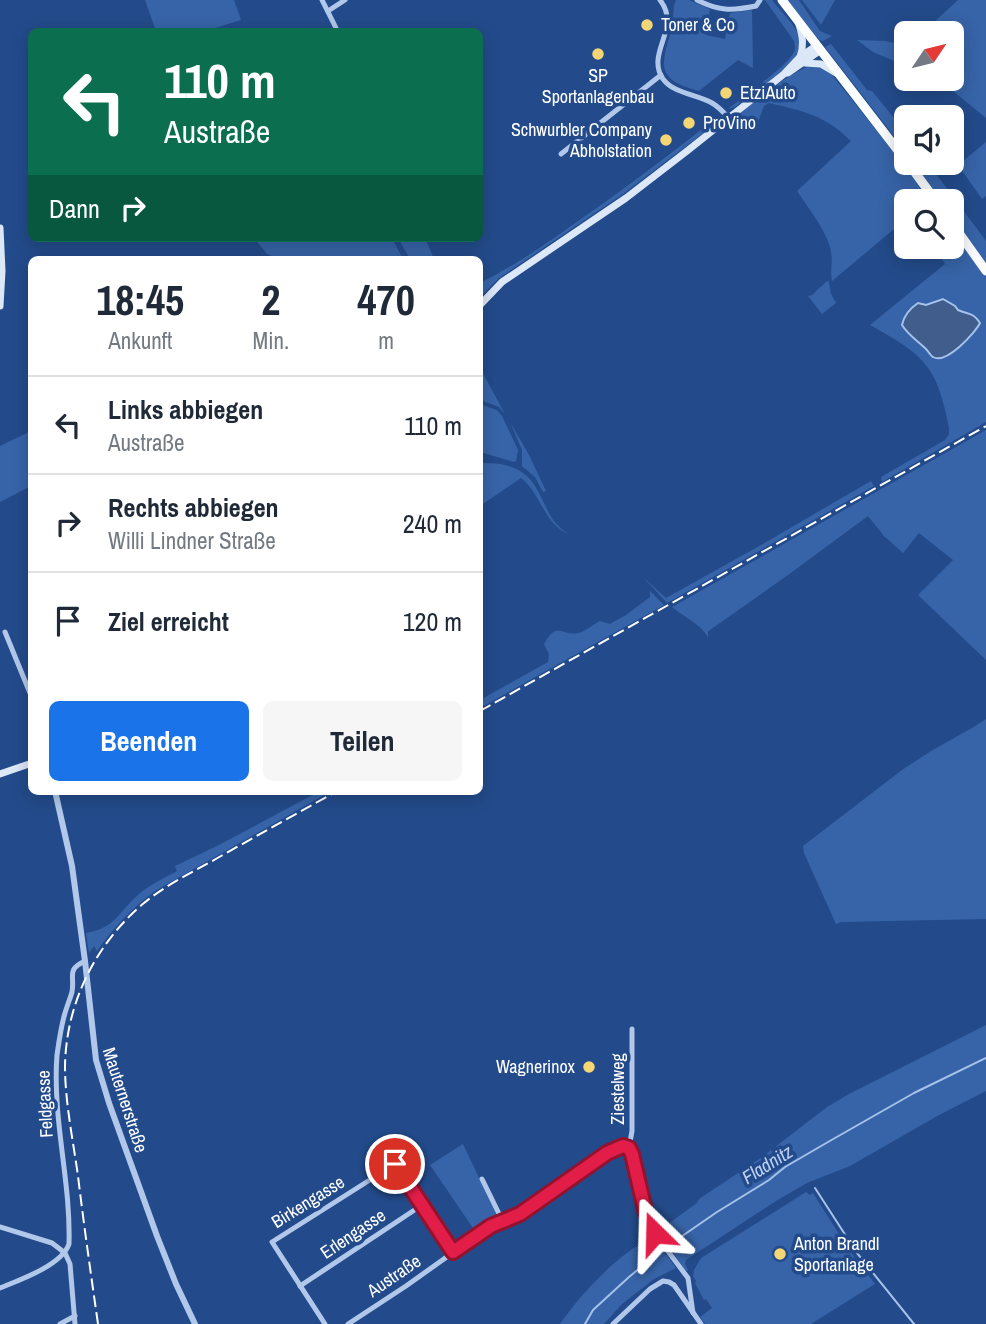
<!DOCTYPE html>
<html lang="de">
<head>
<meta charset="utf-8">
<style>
	:root { --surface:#fff; --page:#f6f6f7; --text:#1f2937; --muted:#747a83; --line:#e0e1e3; --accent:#1a73e8 }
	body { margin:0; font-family:"Archivo Narrow",sans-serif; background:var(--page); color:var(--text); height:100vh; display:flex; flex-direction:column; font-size:26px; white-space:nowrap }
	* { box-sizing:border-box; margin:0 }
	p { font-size:23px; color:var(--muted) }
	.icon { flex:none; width:38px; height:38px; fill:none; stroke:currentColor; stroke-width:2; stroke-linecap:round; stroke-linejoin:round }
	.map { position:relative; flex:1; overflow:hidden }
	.sheet { position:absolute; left:28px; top:256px; width:455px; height:539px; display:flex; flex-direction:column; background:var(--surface); border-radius:10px; box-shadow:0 4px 18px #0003 }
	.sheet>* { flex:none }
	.guide { position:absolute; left:28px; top:28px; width:455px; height:214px; border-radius:10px; box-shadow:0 4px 18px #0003; background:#0b6e4f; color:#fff; overflow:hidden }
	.needle { width:46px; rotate:55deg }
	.tools { position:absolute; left:894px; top:21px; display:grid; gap:14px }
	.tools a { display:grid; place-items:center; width:70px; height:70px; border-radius:10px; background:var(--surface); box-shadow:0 4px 18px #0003; font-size:35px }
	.pin { position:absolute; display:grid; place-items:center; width:60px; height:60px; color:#fff; margin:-30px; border:4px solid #fff; border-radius:50%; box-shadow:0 2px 7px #0007 }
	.me { position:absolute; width:77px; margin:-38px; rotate:338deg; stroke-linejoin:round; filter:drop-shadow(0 0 5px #0008) }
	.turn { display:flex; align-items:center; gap:24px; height:147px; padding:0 21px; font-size:32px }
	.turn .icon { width:91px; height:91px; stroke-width:2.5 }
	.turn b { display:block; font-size:49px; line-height:60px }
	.then { display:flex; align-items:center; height:66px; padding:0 21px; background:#0003; gap:14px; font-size:26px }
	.eta { display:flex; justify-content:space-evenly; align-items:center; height:119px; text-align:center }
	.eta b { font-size:42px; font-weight:700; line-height:49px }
	.cta { display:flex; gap:14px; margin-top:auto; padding:14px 21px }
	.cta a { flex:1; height:80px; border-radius:10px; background:var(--accent); color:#fff; font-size:28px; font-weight:700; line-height:80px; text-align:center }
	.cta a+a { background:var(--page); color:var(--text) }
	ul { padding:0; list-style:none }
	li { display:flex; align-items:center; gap:21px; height:98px; padding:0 21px; border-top:2px solid var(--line) }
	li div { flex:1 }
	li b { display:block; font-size:26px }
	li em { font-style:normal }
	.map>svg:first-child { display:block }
	.green { fill:#3764a8; fill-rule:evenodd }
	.water { fill:#405d8b; stroke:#a5c2eb; stroke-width:2 }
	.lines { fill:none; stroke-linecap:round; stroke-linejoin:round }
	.stream { stroke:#a5c2eb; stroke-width:2 }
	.minor { stroke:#b1c8ea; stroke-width:5 }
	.tertiary { stroke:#b1c8ea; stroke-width:6 }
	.secondary { stroke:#dce7f8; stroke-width:7 }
	.trunk { stroke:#fafcfe; stroke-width:9 }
	.rail { stroke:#fff; stroke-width:2; stroke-dasharray:12 5; stroke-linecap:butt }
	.route-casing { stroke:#92132f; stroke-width:18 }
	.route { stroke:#e11d48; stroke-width:12 }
	.poi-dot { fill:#f5d674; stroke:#234b8b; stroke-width:2.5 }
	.labels { text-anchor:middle; stroke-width:7; stroke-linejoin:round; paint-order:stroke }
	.poi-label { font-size:18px; fill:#fff; stroke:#234b8b; text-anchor:start }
	.street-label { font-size:18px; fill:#fff; stroke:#234b8b }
	.water-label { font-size:19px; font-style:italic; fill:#bcd2f2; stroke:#234b8b }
</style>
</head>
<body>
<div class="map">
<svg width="986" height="1324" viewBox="0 0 986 1324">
	<rect width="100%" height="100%" fill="#234b8b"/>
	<g class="green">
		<path d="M145 0H234L241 20 205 31H156Z"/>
		<path d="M676 0H689L710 9 706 35 725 39 730 13 752 10 753 68 738 60 699 91C655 79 661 66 672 28 674 19 672 8 676 0Z"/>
		<path d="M765 0H772C780 11 794 23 799 36 800 40 801 44 801 47 799 63 749 97 735 107L728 109C741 98 789 65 794 52 796 47 795 46 794 41Z"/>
		<path d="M787 0H799L820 31 832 36 823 41 819 40Z"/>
		<path d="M802 0H835L821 25Z"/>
		<path d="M958 0H986V118L953 91 932 79H952V33H926L932 24Z"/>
		<path d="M857 40 885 41 906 45V66L873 52Z"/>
		<path d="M831 44 867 90 872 91 906 133V148L897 140 825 47Z"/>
		<path d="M813 65 820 66 832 75 933 201H906V219L832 281C830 271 833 262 831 252 828 232 808 208 797 191L851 141C825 115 803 111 769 103L764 106 758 122 759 125 753 118 739 120 736 118C751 103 794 69 813 65Z"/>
		<path d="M715 119 710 128 623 194 499 278 480 297V283C512 267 542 247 571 226 620 192 668 156 715 119Z"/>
		<path d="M986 142V196L982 199 958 165Z"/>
		<path d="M913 163H928L986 241V264L952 216V201H942Z"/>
		<path d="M952 228 986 277V422L882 482 881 477 945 440 949 434V428C937 365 924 355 870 325L945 264 934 247H952ZM934 302 962 312 969 313 977 329 961 346 932 357 914 337 926 305Z"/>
		<path d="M254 238H392L403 259H279L267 254Z"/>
		<path d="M398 238H425L434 259H410Z"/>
		<path d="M827 281 829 282 831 294 836 303 822 314 808 296 812 295Z"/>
		<path d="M480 368 505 414 499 407 480 400Z"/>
		<path d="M480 404 497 410 502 416 518 450 516 461 514 462 480 452Z"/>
		<path d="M510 422 529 455 546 491 543 492 535 477 522 466V450Z"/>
		<path d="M986 430V660L918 595 953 560 919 533 903 553 884 536 868 516 788 575 710 630 708 632V637C699 623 684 617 672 607Z"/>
		<path d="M31 431V486L0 502V446Z"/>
		<path d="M483 463C503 462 524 468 535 486 542 497 546 509 553 520 558 526 563 530 569 535 560 530 553 524 548 516 539 503 534 488 521 478L480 506V465Z"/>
		<path d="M871 481 874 486 667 603 643 577 666 598 761 545Z"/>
		<path d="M650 591 664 605 480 708V700L548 662 549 654 544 644C558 619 561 637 579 633 586 631 594 624 600 621L610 624 626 615 650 597Z"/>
		<path d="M986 719V919L841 922 836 924 804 853 803 846 902 770 931 751 972 728Z"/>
		<path d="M320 791H331L155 891C132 908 113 928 97 951L94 946 89 953 86 933C115 929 119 911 139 894 150 885 164 878 177 871L175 866 219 845Z"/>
		<path d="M986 1025V1091L939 1115 850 1166 807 1183 776 1201 686 1260 685 1264 688 1270 686 1271 662 1237 665 1226 697 1203 699 1199 762 1157 827 1107 849 1094Z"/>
		<path d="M463 1144 497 1216 475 1231 430 1165Z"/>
		<path d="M806 1192 810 1195 813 1193 849 1250 875 1284 811 1324H705L700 1317 712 1308 706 1299 704 1300 695 1283 696 1281 693 1276 694 1270 701 1258Z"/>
		<path d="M647 1240 656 1241 676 1268 654 1279 622 1304 604 1324H560C580 1295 616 1256 647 1240Z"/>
	</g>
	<path class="water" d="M943 299 955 306 958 310C969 315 973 312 980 323 975 333 946 365 933 357 932 357 927 350 926 349 918 341 908 335 902 325 904 315 909 309 918 303L926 305Z"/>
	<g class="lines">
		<g class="stream">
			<path d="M815 1188 857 1253 914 1324"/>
			<path d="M585 1324 593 1310 629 1277 659 1252 717 1212 769 1180 785 1167 828 1142 914 1093 986 1058"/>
		</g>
		<g class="minor">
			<path d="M322 0 338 32"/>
			<path d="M660 0C682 28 645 53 663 79 674 94 697 94 712 103 719 107 724 113 729 118"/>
			<path d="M697 0C719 11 731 11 756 6L760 0"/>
			<path d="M328 11 345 0"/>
			<path d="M561 154 661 75"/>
			<path d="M5 632 32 698"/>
			<path d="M629 1148 632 1154 645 1210 658 1238 688 1278 693 1313"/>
			<path d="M629 1148 632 1131V1029"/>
			<path d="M482 1179 503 1222"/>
			<path d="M0 1227 52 1243 65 1253 70 1264 75 1324"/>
			<path d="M300 1286 422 1205"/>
			<path d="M0 1288C20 1280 62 1265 69 1244 71 1181 52 1119 57 1055 59 1041 61 1026 65 1013 67 1006 70 999 72 992 75 975 66 970 85 961"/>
			<path d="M60 1324 75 1316"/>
			<path d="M325 1324 272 1242 395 1164 453 1252"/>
			<path d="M348 1324 406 1286 479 1234 491 1226 520 1214 607 1153 623 1146 629 1148"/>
			<path d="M613 1324 650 1289 663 1281 669 1282 674 1285 701 1324"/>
		</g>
		<path class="tertiary" d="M55 791 72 866 85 961 96 1060 109 1103 157 1236 176 1284 195 1324"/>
		<g class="secondary">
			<path d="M799 25C803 37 804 46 800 57"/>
			<path d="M805 63 821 64 836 73"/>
			<path d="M788 73 821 50"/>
			<path d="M0 228 2 271 0 306"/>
			<path d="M480 305 502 282 626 198 687 151 784 74 800 57 817 45"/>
			<path d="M0 774 32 763"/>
		</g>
		<g class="trunk">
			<path d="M782 0 906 161"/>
			<path d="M908 163 936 201"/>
			<path d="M952 223 986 271"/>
		</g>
		<g class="rail">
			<path d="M480 711 986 426"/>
			<path d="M98 1324C91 1275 84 1226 78 1176 73 1140 65 1102 65 1066 66 1003 96 943 144 903 167 884 195 871 221 856 260 834 298 813 337 791"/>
		</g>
	</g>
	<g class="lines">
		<defs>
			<path id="route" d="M395 1164 453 1252 491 1226 520 1214 607 1153 623 1146 629 1148 632 1154 645 1210 655 1233"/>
		</defs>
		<use href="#route" class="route-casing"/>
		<use href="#route" class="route"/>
	</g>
	<g class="poi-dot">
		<circle cx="647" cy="25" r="7"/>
		<circle cx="598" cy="54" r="7"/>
		<circle cx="726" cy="93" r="7"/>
		<circle cx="689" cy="123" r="7"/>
		<circle cx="666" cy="140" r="7"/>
		<circle cx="589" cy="1067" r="7"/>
		<circle cx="780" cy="1254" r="7"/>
	</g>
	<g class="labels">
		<g class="poi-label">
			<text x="661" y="31">Toner &amp; Co</text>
			<text x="598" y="82" text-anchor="middle">SP<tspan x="598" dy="21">Sportanlagenbau</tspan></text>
			<text x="740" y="99">EtziAuto</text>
			<text x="703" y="129">ProVino</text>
			<text x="652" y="136" text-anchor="end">Schwurbler Company<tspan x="652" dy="21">Abholstation</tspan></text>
			<text x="575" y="1073" text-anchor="end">Wagnerinox</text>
			<text x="794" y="1250">Anton Brandl<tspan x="794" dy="21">Sportanlage</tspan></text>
		</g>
		<g class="street-label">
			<text transform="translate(618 1089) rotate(-90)" y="6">Ziestelweg</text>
			<text transform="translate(125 1100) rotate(72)" y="6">Mauternerstraße</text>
			<text transform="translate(45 1104) rotate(-93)" y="6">Feldgasse</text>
			<text transform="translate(308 1202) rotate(-32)" y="6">Birkengasse</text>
			<text transform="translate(353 1234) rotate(-34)" y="6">Erlengasse</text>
			<text transform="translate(394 1276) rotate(-34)" y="6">Austraße</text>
		</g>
		<g class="water-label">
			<text transform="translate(767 1164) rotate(-32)" y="7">Fladnitz</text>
		</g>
	</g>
</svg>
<div class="tools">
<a><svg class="needle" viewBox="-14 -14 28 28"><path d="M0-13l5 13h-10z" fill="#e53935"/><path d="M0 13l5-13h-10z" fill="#747a83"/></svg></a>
<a><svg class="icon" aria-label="sound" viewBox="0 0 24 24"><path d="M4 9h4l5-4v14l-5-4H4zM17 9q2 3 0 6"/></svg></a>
<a><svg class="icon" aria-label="search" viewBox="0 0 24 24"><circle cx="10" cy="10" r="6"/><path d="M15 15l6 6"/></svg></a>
</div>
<div class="pin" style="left:395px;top:1164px;background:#d93025"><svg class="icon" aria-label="arrive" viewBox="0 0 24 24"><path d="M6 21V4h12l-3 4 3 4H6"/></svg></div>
<svg class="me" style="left:655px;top:1233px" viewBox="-20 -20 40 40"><path d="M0-17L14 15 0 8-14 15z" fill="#e11d48" stroke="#fff" stroke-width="4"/></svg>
<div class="guide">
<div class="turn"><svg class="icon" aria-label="left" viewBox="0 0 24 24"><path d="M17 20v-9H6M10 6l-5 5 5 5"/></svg><div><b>110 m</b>Austraße</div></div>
<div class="then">Dann<svg class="icon" aria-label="right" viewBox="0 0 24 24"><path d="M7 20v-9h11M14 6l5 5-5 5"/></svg></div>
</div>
<section class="sheet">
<div class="eta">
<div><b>18:45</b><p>Ankunft</p></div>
<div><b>2</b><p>Min.</p></div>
<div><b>470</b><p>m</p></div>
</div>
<ul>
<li><svg class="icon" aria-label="left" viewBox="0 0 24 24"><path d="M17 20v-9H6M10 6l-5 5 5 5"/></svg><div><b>Links abbiegen</b><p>Austraße</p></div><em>110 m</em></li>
<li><svg class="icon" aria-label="right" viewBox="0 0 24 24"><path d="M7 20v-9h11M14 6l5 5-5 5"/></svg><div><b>Rechts abbiegen</b><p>Willi Lindner Straße</p></div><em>240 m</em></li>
<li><svg class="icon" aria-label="arrive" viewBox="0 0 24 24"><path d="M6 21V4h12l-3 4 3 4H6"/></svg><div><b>Ziel erreicht</b></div><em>120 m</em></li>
</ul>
<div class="cta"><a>Beenden</a><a>Teilen</a></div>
</section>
</div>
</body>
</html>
